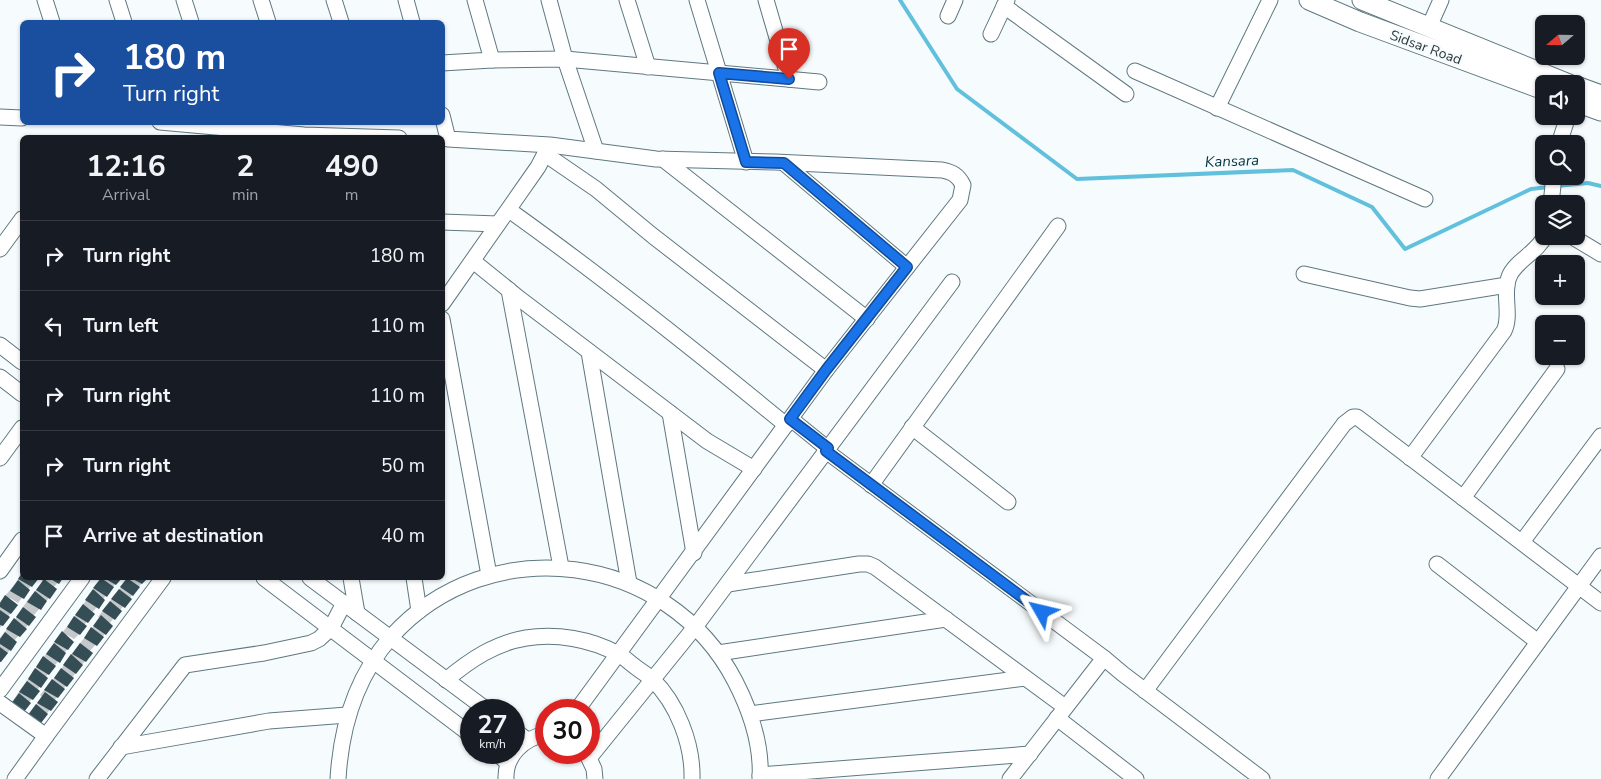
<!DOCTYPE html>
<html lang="en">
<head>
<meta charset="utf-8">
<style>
	:root { --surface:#171b24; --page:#242831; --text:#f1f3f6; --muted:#9ea1a6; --line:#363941 }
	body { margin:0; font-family:"Nunito Sans",sans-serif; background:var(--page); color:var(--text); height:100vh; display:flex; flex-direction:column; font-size:19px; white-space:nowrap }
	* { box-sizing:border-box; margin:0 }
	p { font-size:16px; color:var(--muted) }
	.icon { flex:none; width:28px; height:28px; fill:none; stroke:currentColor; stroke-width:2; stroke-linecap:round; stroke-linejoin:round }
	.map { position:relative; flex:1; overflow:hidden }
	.drawer { position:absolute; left:20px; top:135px; width:425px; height:445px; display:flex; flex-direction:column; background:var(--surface); border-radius:8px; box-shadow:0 1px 4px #0004 }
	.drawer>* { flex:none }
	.banner { position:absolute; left:20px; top:20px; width:425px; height:105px; border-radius:8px; box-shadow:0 1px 4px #0004; background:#1a4fa0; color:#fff; overflow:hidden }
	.needle { width:32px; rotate:250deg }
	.fabs { position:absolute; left:1535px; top:15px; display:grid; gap:10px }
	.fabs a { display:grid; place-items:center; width:50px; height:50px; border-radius:8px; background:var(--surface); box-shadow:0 1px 4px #0004; font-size:25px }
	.speed { position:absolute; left:460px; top:699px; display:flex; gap:10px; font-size:25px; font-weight:700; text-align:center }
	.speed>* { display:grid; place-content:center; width:65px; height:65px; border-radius:50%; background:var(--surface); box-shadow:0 1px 4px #0004; line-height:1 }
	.speed small { font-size:12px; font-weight:400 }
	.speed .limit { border:8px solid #d22; background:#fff; color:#111 }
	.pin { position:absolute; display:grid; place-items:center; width:42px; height:42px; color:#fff; margin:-51px -21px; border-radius:50% 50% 50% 0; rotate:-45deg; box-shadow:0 0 5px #0007 }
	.pin .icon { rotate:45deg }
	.me { position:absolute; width:55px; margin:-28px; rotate:307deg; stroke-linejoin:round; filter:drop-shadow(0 0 4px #0008) }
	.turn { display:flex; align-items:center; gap:18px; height:105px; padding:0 20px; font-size:22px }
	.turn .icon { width:65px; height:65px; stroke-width:2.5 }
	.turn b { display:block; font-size:35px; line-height:42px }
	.eta { display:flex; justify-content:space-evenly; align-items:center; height:85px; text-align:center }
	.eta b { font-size:30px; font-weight:700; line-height:35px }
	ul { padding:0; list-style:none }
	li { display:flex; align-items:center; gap:15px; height:70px; padding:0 20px; border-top:1px solid var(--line) }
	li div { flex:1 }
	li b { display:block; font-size:19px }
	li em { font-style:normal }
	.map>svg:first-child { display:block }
	.shadow { fill:#0003 }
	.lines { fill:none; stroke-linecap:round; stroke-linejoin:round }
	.stream { stroke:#61c0dc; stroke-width:4 }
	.building { fill:#354d55 }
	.minor-casing { stroke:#5f7880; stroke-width:17 }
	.major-casing { stroke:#5f7880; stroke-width:21 }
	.minor { stroke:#fff; stroke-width:15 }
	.major { stroke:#fff; stroke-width:19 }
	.route-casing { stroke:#114b97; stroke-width:12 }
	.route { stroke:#1a73e8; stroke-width:9 }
	.labels { text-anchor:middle; stroke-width:5; stroke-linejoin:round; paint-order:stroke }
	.street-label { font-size:14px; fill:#2d383c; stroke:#f6fbfd }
	.water-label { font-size:15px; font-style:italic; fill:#063440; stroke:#f6fbfd }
</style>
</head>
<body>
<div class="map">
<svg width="1601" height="779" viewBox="0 0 1601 779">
	<rect width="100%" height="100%" fill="#f6fbfd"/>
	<g class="shadow">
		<path d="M22 573V578H37L18 603 10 598 9 600 16 606 0 628V602L15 584Z"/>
		<path d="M44 578H62L53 588 49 598 33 616 28 625 14 641 10 650 0 662V638L24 608 23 607 30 597 43 582 41 580Z"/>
		<path d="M102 578H120L92 613 79 634 74 639 67 635 66 636 73 642 45 678 32 699 29 702 7 709 39 663 72 620Z"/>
		<path d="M128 578H146L109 624 105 634 89 652 85 661 54 701 56 702 40 722 35 727 24 720 42 697 40 695 60 671 66 661 100 618 98 617Z"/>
	</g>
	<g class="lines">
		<g class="stream">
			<path d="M900 0 957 89 1077 179 1293 170 1372 207 1405 249 1531 189 1549 187"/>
			<path d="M1556 186 1588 183 1601 186"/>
		</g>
	</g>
	<g class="building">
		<path d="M22 573V578H39L32 587 18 579Z"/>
		<path d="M49 578H63L59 584Z"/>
		<path d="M101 578 114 587 107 597 93 588Z"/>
		<path d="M104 578H122L116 585Z"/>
		<path d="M127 578 140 587 133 596 120 587Z"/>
		<path d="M131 578H148L142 584Z"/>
		<path d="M44 579 57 589 50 599 36 590Z"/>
		<path d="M18 580 30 590 24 599 10 591Z"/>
		<path d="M93 589 105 600 99 609 85 600Z"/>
		<path d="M119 589 132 599 125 608 111 599Z"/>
		<path d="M35 591 47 601 41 610 27 602Z"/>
		<path d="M5 595 18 605 11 614 0 607V603Z"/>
		<path d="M110 601 122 611 115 620 102 611Z"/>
		<path d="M83 604 95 614 88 623 75 615Z"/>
		<path d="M23 607 36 617 29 626 16 617Z"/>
		<path d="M0 610 10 617 3 626 0 625Z"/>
		<path d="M101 615 113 626 106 635 93 626Z"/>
		<path d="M74 616 87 626 80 635 67 627Z"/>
		<path d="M14 618 27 629 20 637 6 629Z"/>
		<path d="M91 627 104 637 97 646 84 638Z"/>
		<path d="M62 631 74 642 68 650 54 642Z"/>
		<path d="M5 632 17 642 11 651 0 644V639Z"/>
		<path d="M54 643 66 653 60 663 46 654Z"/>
		<path d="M80 643 93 653 86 662 72 654Z"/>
		<path d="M0 647 8 653 1 662H0Z"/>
		<path d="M71 654 83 665 76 674 63 665Z"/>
		<path d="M43 656 56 666 49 675 36 667Z"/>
		<path d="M35 668 48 678 41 688 28 679Z"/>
		<path d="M61 668 74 678 67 687 54 678Z"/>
		<path d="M52 679 65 689 58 698 44 690Z"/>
		<path d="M27 681 40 691 33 700 19 692Z"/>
		<path d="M45 692 58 702 51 711 37 703Z"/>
		<path d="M19 693 31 703 24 712 11 704Z"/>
		<path d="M36 704 48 714 41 723 28 715Z"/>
	</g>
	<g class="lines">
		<defs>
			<g id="minor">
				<path d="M45 0 52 22"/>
				<path d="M117 0 124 22"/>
				<path d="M184 0 191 22"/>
				<path d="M261 0 268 22"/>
				<path d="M334 0 341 22"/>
				<path d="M406 0 412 22"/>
				<path d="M549 0 565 59 596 151"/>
				<path d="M627 0 648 67"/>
				<path d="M697 0 746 162"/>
				<path d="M766 0 789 79"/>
				<path d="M1004 6 1126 94"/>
				<path d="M948 16 955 0"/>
				<path d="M1429 27 1441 0"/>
				<path d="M991 34 1007 0"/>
				<path d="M492 60 565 59 819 82"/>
				<path d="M442 63 492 60 475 0"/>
				<path d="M1135 71 1425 199"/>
				<path d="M1217 108 1270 0"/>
				<path d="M442 115 448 139 550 145 656 159 775 162 942 170C952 172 958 175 963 185L960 200 826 370 577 710"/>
				<path d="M0 117 22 118"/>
				<path d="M160 122 304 135 399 138"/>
				<path d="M1559 144 1568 116"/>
				<path d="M545 154 596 189 653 236 826 370"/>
				<path d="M663 159 867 319"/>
				<path d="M784 163 907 267"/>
				<path d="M1551 204 1554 176"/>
				<path d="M509 210C604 278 696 351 786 425"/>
				<path d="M442 222 498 224"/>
				<path d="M1571 236 1601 254"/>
				<path d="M0 249 22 219"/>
				<path d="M473 261 520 299 707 441 754 469"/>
				<path d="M1304 274 1410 298 1420 299 1507 285"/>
				<path d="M509 290 561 567"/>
				<path d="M442 304 538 167 549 146"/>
				<path d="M442 319 489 575"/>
				<path d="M0 345 22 362"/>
				<path d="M589 352 629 583"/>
				<path d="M0 377 22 394"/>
				<path d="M670 413 694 553"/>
				<path d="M791 419 828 449"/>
				<path d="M912 427 1008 502"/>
				<path d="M826 451 1104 658 1010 779"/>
				<path d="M0 458 22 428"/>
				<path d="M1410 458 1504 331C1512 315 1502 294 1509 277 1515 261 1538 252 1545 236"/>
				<path d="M871 485 1058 226"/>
				<path d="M1463 498 1557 369"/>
				<path d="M1522 542 1601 436"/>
				<path d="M1437 564 1538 642"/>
				<path d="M0 571 22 540"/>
				<path d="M264 578 471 735"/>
				<path d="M310 578 487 710"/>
				<path d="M351 578 357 613"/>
				<path d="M414 578 419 611"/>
				<path d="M728 584 859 564H868L875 567 1065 707"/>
				<path d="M718 653 946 619"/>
				<path d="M1104 658 1123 674 1262 779"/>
				<path d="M446 680C470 660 495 643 526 638 556 633 591 639 618 654 624 657 629 662 633 665 639 670 646 674 652 679 677 703 693 744 692 779"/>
				<path d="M0 690 82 578"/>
				<path d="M1145 691 1344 424 1353 417H1357L1601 603"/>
				<path d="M0 703 46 736 163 578"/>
				<path d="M750 714 1025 678"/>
				<path d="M1057 718 1136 779"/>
				<path d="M514 730 527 740"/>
				<path d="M121 747 269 721 347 715"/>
				<path d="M495 752 508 763"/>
				<path d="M586 752 594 769 595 779"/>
				<path d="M590 757 695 627 952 282"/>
				<path d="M760 775 1030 754"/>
				<path d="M15 779 46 736"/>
				<path d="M97 779 185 665 264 653 311 643 319 639 331 628 344 603"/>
				<path d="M338 779C341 727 356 677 391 637 489 528 668 552 735 681 750 710 762 746 760 779"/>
				<path d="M506 779C505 755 524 738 546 734"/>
				<path d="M1438 779 1601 556"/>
			</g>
			<g id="major">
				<path d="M1309 0 1360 22 1544 90"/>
				<path d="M1362 0 1569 84"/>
				<path d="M1576 86 1601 95"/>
				<path d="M1576 102 1601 111"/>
			</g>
		</defs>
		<use href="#minor" class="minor-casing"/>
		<use href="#major" class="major-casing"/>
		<use href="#minor" class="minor"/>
		<use href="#major" class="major"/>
	</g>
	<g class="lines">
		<defs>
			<path id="route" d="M789 79 719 73 746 162 784 163 907 267 826 370 790 419 828 448 826 451 1042 612"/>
		</defs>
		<use href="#route" class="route-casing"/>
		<use href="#route" class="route"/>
	</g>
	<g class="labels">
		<g class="street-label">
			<text transform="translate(1426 47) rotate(20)" y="5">Sidsar Road</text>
		</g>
		<g class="water-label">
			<text transform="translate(1232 161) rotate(-2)" y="5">Kansara</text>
		</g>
	</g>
</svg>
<div class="fabs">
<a><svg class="needle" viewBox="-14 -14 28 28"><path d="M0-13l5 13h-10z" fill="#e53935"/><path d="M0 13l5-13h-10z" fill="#9ea1a6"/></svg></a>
<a><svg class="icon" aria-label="sound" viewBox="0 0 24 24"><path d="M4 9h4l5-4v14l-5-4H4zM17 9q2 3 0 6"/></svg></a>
<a><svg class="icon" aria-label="search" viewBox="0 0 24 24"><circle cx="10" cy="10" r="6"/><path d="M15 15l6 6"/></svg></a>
<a><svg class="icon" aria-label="layers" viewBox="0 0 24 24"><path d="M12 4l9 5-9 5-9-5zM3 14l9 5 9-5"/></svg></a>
<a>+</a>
<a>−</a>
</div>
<div class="speed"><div>27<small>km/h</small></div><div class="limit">30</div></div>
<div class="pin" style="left:789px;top:79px;background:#d93025"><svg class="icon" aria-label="arrive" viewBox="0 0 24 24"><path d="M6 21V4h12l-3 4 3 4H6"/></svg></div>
<svg class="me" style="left:1042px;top:612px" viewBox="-20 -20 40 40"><path d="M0-17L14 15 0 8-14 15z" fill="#1a73e8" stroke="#fff" stroke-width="4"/></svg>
<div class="banner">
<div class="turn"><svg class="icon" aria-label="right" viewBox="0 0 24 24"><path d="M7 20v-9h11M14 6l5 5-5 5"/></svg><div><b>180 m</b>Turn right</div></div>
</div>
<section class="drawer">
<div class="eta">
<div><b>12:16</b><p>Arrival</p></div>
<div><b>2</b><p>min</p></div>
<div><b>490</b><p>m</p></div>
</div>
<ul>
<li><svg class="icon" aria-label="right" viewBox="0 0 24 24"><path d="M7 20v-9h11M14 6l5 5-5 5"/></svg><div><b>Turn right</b></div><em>180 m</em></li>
<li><svg class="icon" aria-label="left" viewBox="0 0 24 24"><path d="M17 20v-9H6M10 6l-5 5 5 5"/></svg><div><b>Turn left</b></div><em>110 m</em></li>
<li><svg class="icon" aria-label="right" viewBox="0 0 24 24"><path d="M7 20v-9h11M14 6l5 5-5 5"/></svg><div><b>Turn right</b></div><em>110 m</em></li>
<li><svg class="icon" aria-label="right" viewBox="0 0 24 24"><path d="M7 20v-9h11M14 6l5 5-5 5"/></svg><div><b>Turn right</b></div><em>50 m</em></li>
<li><svg class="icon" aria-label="arrive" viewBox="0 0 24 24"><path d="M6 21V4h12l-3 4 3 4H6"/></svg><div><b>Arrive at destination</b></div><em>40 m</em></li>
</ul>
</section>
</div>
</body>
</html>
